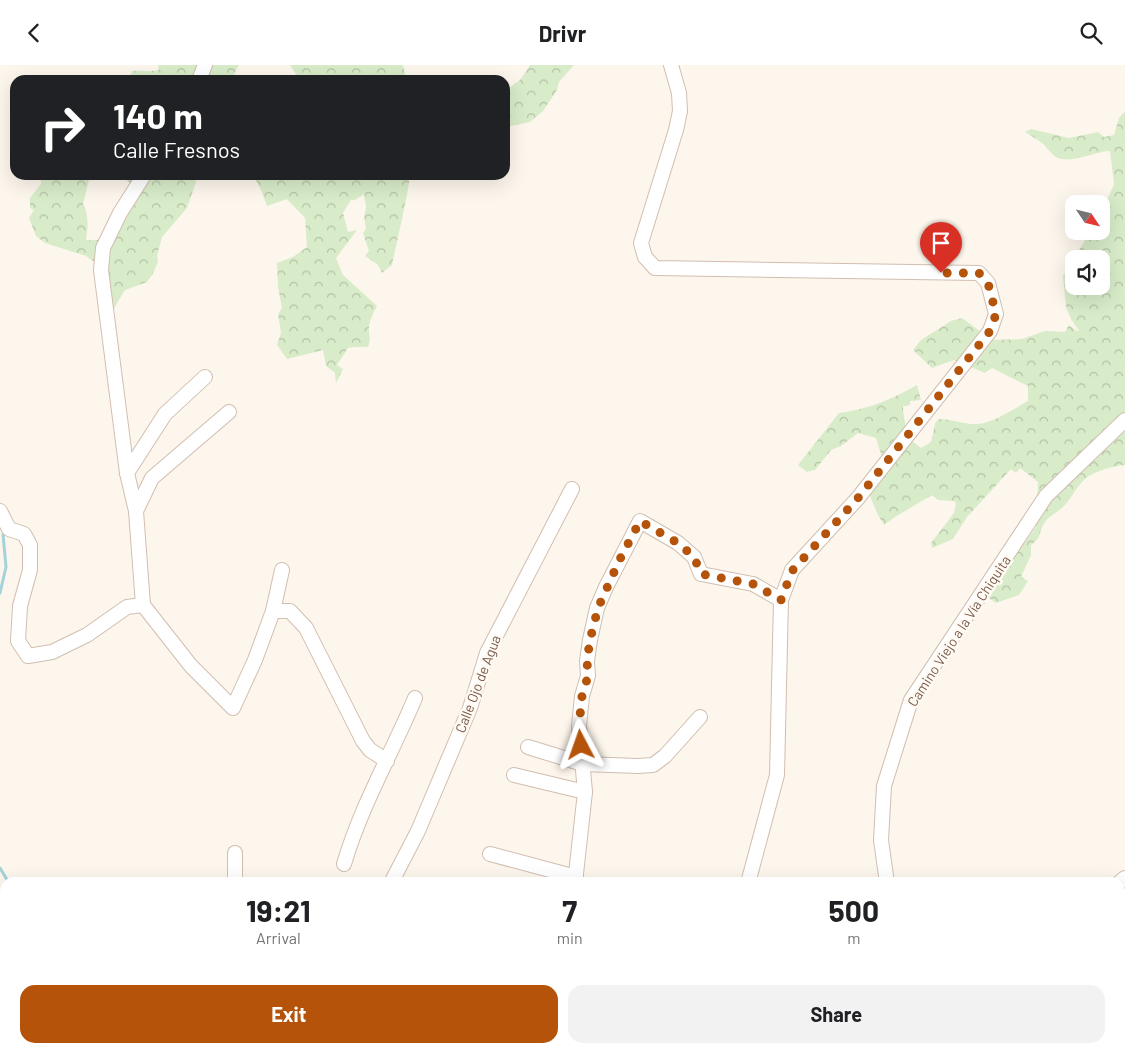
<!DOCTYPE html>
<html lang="en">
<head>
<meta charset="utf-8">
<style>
	:root { --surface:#fff; --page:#f2f2f2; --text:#202124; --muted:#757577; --accent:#b45309 }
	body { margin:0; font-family:Barlow,sans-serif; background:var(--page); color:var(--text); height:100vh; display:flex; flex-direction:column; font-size:19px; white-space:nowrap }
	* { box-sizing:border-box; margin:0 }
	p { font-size:16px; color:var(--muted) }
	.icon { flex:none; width:28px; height:28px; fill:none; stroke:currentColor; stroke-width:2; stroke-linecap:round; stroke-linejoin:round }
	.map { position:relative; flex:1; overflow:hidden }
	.sheet { position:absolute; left:0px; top:812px; width:1125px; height:176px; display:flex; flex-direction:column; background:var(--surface); border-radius:15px 15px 0 0; box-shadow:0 5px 20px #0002 }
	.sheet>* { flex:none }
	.top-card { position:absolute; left:10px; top:10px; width:500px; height:105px; border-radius:15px; box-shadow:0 5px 20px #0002; background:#202124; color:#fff; overflow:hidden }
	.needle { width:32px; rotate:125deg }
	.controls { position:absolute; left:1065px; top:130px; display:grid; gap:10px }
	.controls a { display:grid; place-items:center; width:45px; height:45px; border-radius:10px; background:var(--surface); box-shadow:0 5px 20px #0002; font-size:25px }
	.pin { position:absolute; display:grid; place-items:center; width:42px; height:42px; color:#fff; margin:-51px -21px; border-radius:50% 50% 50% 0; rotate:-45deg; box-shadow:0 0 5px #0007 }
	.pin .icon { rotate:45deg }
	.me { position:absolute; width:55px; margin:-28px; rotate:356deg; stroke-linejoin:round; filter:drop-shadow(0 0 4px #0008) }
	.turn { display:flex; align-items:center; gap:18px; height:105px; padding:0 20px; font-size:22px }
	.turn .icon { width:65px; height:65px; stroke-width:2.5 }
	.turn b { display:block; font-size:35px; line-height:42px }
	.eta { display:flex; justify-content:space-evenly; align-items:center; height:85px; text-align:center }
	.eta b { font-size:30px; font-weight:700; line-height:35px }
	.action { display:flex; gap:10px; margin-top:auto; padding:10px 20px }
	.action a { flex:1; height:58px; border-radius:15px; background:var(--accent); color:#fff; font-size:20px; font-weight:700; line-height:58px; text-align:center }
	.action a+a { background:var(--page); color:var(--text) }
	header { display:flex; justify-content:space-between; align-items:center; height:65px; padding:0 20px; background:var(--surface); font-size:22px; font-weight:700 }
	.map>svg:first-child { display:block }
	.forest { fill:url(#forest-crowns) }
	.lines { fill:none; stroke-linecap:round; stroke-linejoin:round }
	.stream { stroke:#a5d3da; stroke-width:3 }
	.minor-casing { stroke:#d1beb0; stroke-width:16 }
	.minor { stroke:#fff; stroke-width:14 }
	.route { stroke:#b45309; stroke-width:9; stroke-dasharray:0 16.2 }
	.labels { text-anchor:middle; stroke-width:5; stroke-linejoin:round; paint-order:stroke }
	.street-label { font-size:14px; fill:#7a5c4d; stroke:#fffaf3 }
</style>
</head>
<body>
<header><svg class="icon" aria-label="back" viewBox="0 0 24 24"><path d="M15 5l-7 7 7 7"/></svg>Drivr<svg class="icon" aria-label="search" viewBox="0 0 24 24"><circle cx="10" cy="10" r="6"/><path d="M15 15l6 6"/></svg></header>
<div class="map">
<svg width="1125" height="988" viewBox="0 0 1125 988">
	<defs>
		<pattern id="forest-crowns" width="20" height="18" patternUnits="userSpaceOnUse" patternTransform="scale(1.25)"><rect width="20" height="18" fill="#d8ecc9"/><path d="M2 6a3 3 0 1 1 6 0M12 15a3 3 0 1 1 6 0" fill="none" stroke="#b4c2a5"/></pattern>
	</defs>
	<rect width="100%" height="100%" fill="#fdf6ec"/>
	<g class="forest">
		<path d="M158 0H239L235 7 232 15H128L132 6C141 5 150 7 159 5Z"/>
		<path d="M290 0H403L406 13 404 15H297V11Z"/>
		<path d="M530 0H574L559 17 557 25 543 46 530 57 505 62V26L520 15Z"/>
		<path d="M1125 46V400C1113 401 1090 407 1082 417 1075 424 1071 434 1063 442 1058 447 1049 451 1045 457 1038 466 1043 472 1031 480V490L1021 512 1028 516 1019 530 996 538 989 533 988 529 1005 496 1025 477 1036 462 1038 417 1020 403 1016 408 1011 404 967 452 953 474 932 483 931 478 954 448 956 438 953 436 938 435 932 430 895 452 884 460 878 450 867 424 883 396 876 373 858 368 841 381 831 385 815 405 807 407 798 400 839 348C866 345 893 334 917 320L921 335 910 336V340L903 341C903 352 907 360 905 371L921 383 931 377 935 359 938 354C951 354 966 360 977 359 994 358 1013 344 1028 336V321L992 303 985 308 954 295 932 303 913 285 921 275 951 256 962 253 992 275 1022 274 1045 266 1065 267 1069 260 1077 266H1079L1071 254 1066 242 1063 211 1074 194V221H1101V194H1074L1090 166H1101V139L1108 133 1114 119 1110 86C1096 86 1070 100 1056 92 1051 89 1047 82 1042 78 1037 74 1031 71 1025 67L1031 64 1069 73 1098 67 1104 72 1114 70 1119 53Z"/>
		<path d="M41 110H60L66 114 89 115 83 139C89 149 88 163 86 175 120 178 125 156 137 129L130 118 118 110H195L196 117 187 143 162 172 157 191 158 197 152 210 147 217 125 225 111 248 103 203 86 191 45 178 36 171 29 153 34 145 30 143V133L41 119Z"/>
		<path d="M256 110H377L380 114 384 110H410C406 141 398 170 392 200L382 208 378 200 365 191 369 186 363 168 366 164 364 152 366 142 364 129 355 135H351L343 148 348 167 357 165 336 193 343 210 377 241C374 247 370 254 369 261 368 271 372 272 368 282H355L348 283 337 300 343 304 336 318 335 308 326 301 323 285 287 294 277 280 281 268 278 249 282 243 278 222 277 198 293 192 307 182 305 153 287 134 267 141 261 125 255 113Z"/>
	</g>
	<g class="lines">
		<g class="stream">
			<path d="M0 528 6 502 3 469"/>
			<path d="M0 803 9 818"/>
			<path d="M174 988 175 984"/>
		</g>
		<defs>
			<g id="minor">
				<path d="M671 0 679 28 680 46 676 65 641 178 645 192 655 203 979 208 988 218 996 249 990 266 858 433 792 505 781 535 777 710 748 818"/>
				<path d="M199 15 205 0"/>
				<path d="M127 408 101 205 103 183 120 148 144 110"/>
				<path d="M0 446 9 464 24 469 30 480V505L20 541 18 576 28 591 52 587 87 570 127 542 143 540 191 601 233 643 255 595 273 546 282 505"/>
				<path d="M136 446 127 408 165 349 205 312"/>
				<path d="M143 540 136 446 152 413 229 347"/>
				<path d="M273 546H290L306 563 363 676 370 685 387 696"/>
				<path d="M528 682 583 699 638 701 653 700 665 691 700 652"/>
				<path d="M514 710 585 727"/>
				<path d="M235 788V818"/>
				<path d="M490 789 576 812"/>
				<path d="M344 799C361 741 392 688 415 633"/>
				<path d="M391 818 418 766 470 643 487 588 572 424"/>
				<path d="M575 818 585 727 579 661 582 631 588 611 587 596 590 575 597 543 606 522 640 456 678 478 694 492 701 509 753 519 781 535"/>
				<path d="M887 818 881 775 884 721 911 635 1046 431 1125 355"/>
				<path d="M1119 818 1125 813"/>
				<path d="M251 984 252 988"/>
				<path d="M392 984 403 988"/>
				<path d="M910 984V988"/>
				<path d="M31 988 37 984"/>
				<path d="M304 988 307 984"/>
				<path d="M517 988 518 984"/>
				<path d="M691 988 693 984"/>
				<path d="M800 988 801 984"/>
				<path d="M994 988 997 984"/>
			</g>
		</defs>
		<use href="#minor" class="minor-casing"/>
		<use href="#minor" class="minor"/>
	</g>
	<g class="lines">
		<path class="route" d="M581 680 579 661 582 631 588 611 587 596 590 575 598 543 619 496 640 456 678 478 694 492 701 509 753 519 781 535 792 506 858 433 990 266 996 249 988 218 979 208H941"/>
	</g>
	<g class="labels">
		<g class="street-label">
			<text transform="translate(959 566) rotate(-57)" y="5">Camino Viejo a la Vía Chiquita</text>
			<text transform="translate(478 619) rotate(-69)" y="5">Calle Ojo de Agua</text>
		</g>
	</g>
</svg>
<div class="controls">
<a><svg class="needle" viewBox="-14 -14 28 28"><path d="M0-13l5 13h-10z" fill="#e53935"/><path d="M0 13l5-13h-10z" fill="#757577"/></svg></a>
<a><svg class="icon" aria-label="sound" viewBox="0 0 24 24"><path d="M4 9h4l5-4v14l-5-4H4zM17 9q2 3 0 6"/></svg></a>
</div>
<div class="pin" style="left:941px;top:208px;background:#d93025"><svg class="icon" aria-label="arrive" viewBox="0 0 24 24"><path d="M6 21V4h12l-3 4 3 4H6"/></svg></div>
<svg class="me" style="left:581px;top:680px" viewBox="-20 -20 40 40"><path d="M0-17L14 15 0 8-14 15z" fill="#b45309" stroke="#fff" stroke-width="4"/></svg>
<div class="top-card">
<div class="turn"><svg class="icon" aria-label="right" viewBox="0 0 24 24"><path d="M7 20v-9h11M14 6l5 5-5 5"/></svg><div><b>140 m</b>Calle Fresnos</div></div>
</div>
<section class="sheet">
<div class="eta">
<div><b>19:21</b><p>Arrival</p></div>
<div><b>7</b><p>min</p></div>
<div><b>500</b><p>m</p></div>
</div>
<div class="action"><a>Exit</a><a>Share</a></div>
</section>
</div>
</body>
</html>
